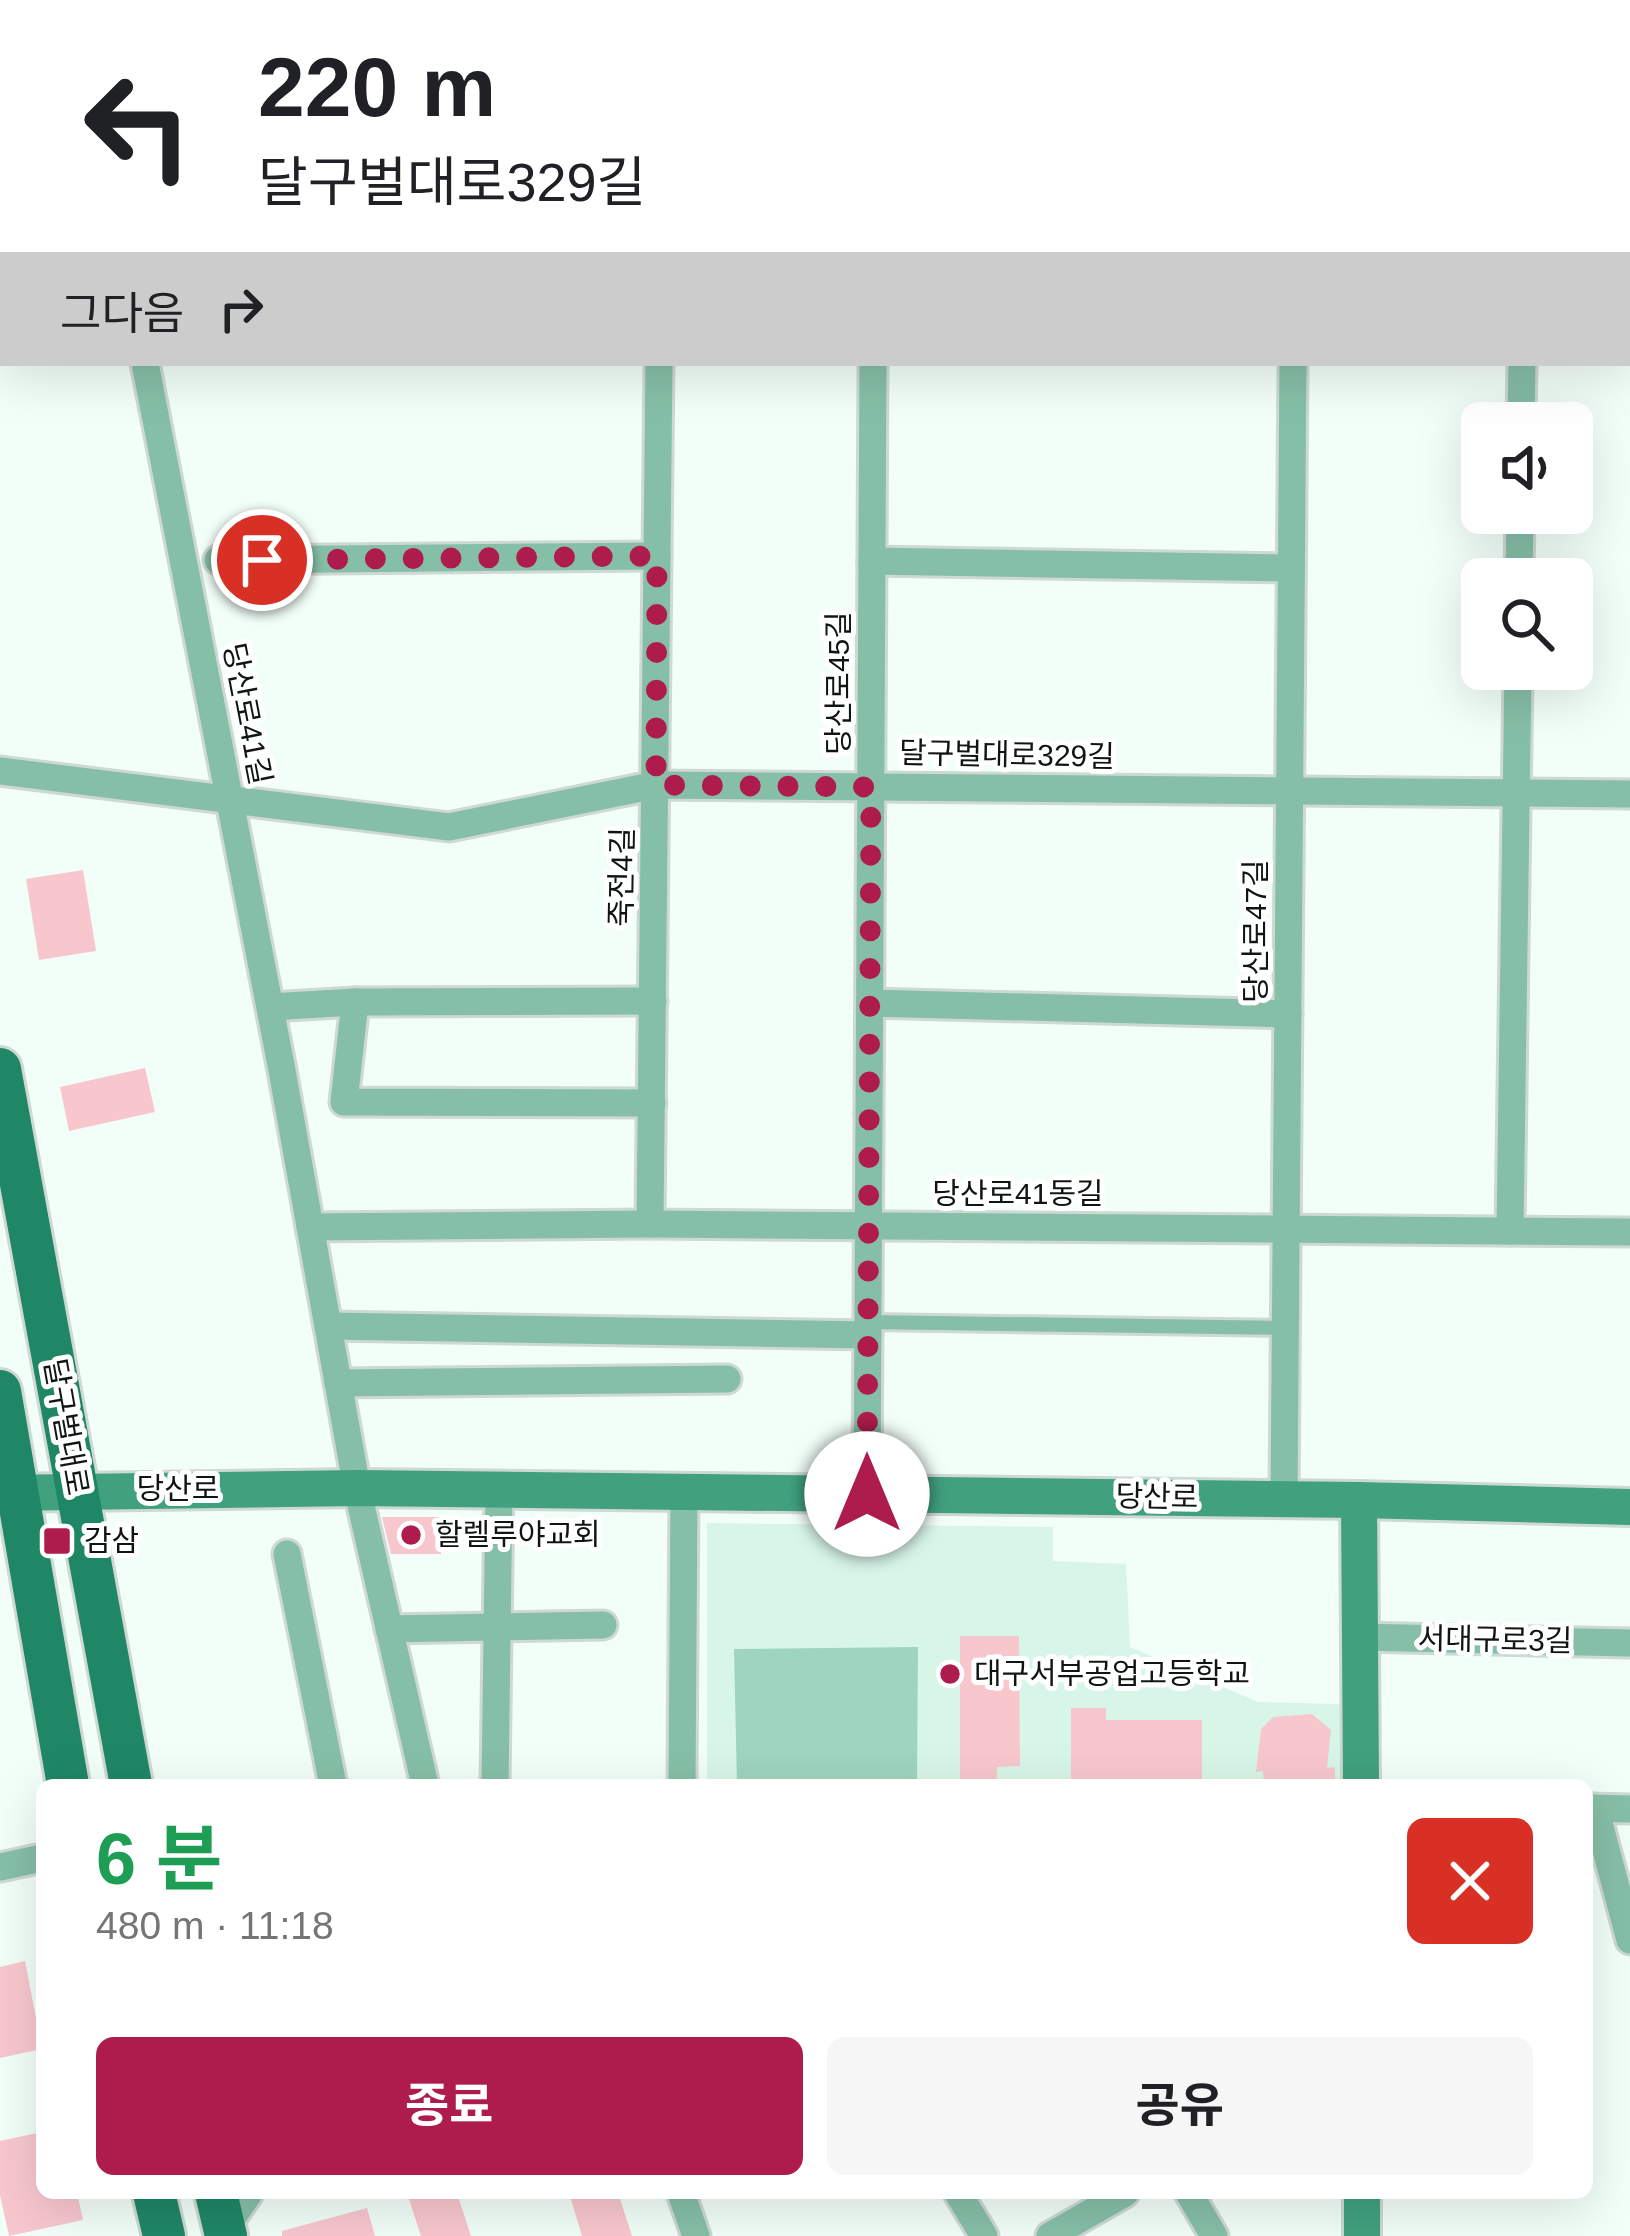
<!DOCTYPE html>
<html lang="ko">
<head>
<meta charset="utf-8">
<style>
	:root { --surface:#fff; --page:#f6f6f6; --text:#202124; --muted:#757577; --accent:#ae1c4d }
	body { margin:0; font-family:Helvetica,"Noto Sans KR",sans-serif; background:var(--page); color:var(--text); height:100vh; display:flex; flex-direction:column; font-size:45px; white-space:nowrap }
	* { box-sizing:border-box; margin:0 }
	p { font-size:39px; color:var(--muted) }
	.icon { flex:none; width:66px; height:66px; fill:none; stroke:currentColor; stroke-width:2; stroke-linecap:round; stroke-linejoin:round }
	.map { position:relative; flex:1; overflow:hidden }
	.drawer { position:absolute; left:36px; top:1779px; width:1557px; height:420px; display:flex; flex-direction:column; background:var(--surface); border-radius:18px; box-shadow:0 12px 48px #0002 }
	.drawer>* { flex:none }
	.banner { position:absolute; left:0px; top:0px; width:1632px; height:366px; box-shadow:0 12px 48px #0002; background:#fff; color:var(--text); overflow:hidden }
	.fabs { position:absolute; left:1461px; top:402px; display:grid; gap:24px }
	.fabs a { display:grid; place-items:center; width:132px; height:132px; border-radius:18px; background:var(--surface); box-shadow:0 12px 48px #0002; font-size:60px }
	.pin { position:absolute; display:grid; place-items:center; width:102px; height:102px; color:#fff; margin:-51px; border:6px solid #fff; border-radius:50%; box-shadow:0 3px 12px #0007 }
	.me { position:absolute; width:132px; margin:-66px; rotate:0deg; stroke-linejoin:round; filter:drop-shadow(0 0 9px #0008) }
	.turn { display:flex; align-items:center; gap:42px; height:252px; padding:0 60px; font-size:54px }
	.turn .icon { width:156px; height:156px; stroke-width:2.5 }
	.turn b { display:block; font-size:84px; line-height:102px }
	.then { display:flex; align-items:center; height:114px; padding:0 60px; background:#0003; gap:24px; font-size:45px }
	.round { display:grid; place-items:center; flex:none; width:126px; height:126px; border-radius:18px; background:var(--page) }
	.head { display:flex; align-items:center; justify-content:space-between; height:204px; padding:0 60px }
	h1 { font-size:72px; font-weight:700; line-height:90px; color:#1e9e55 }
	.action { display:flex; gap:24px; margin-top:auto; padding:24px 60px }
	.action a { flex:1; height:138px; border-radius:18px; background:var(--accent); color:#fff; font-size:48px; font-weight:700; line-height:138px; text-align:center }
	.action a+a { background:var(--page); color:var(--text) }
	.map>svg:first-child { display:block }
	.built { fill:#d8f6e8 }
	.green { fill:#9ed5be }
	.building { fill:#f8c7ce }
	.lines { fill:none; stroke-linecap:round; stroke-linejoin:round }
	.lane-casing { stroke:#ced9d3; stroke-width:20 }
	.street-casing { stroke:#ced9d3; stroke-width:33 }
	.secondary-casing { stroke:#ced9d3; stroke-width:42 }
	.primary-casing { stroke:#ced9d3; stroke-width:48 }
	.lane { stroke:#86bfa7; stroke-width:14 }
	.street { stroke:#86bfa7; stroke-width:27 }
	.secondary { stroke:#41a17f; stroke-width:36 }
	.primary { stroke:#1f8766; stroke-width:42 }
	.route { stroke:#ae1c4d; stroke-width:21; stroke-dasharray:0 37.8 }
	.poi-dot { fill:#ae1c4d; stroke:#fff; stroke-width:4.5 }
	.labels { text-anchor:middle; stroke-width:10; stroke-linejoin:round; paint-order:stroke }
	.street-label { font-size:30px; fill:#0e1512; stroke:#fff }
	.poi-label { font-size:30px; fill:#0e1512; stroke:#fff; text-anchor:start }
</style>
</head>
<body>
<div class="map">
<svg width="1630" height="2236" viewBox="0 0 1630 2236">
	<rect width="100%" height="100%" fill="#f2fef8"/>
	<path class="built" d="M707 1523 1053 1527V1561L1126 1564 1130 1647 1258 1702 1337 1704 1351 1712 1352 1785H707Z"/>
	<path class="green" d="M918 1647 917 1785H737L734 1649Z"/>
	<g class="building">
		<path d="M83 870 96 951 39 960 26 879Z"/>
		<path d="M145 1068 155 1112 69 1131 60 1087Z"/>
		<path d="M382 1517H440L441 1554H391Z"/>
		<path d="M960 1636H1019L1020 1766 997 1767V1785H960Z"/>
		<path d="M1071 1708H1106V1720H1202V1785H1071Z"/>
		<path d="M1312 1714 1331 1730 1327 1768 1335 1767V1785H1264L1263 1771 1256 1772 1261 1729 1273 1717Z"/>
		<path d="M25 1961 42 2049 0 2058V1967Z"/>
		<path d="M42 2132V2193H77L83 2220 9 2236 0 2195V2141Z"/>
		<path d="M407 2193H457L471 2236H421Z"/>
		<path d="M569 2193H618L632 2236H582Z"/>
		<path d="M367 2208 375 2236H282V2231Z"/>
	</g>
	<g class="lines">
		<defs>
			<path id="lane" d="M868 1322 1286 1328"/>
			<g id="street">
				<path d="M80 3 96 0"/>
				<path d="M296 3V0"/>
				<path d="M442 3V0"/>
				<path d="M660 3V0"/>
				<path d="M876 3V0"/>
				<path d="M1088 3V0"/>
				<path d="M1295 3V0"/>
				<path d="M0 291 3 290"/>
				<path d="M1629 345H1630"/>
				<path d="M145 363 281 1065 357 1488 425 1785"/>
				<path d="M1521 423 1522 363"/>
				<path d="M218 560 657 556"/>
				<path d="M872 561 1291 568"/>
				<path d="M1519 579 1520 513"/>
				<path d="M0 771 449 827 656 785 1630 794"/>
				<path d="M355 1002 344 1102 652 1103"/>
				<path d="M870 1003 1288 1014"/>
				<path d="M270 1007 355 1002 653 1001"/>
				<path d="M650 1224 659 363"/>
				<path d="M310 1227 650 1224 1630 1232"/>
				<path d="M1510 1231 1518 669"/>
				<path d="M328 1326 868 1335"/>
				<path d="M338 1383 727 1379"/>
				<path d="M867 1494 873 363"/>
				<path d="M1284 1499 1293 363"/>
				<path d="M287 1554 333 1785"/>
				<path d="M389 1629 603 1625"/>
				<path d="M1360 1637 1630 1643"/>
				<path d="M495 1785 499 1490"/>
				<path d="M682 1785 684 1492"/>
				<path d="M1587 1808 1630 1809"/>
				<path d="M1595 1808 1630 1940"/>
				<path d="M0 1867 42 1858"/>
				<path d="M681 2193 696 2236"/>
				<path d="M958 2193 984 2236"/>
				<path d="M1189 2193 1214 2236"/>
				<path d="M224 2230 249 2193"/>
				<path d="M1050 2236 1125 2193"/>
			</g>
			<g id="secondary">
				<path d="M0 1493 357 1488 1359 1500 1630 1507"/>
				<path d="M1359 1500 1361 1785"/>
				<path d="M1362 2236V2193"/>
			</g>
			<g id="primary">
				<path d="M0 1069 131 1785"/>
				<path d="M0 1391 68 1785"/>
				<path d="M154 2193 164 2236"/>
				<path d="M216 2193 226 2236"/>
			</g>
		</defs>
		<use href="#lane" class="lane-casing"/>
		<use href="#street" class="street-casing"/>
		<use href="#secondary" class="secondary-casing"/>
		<use href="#primary" class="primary-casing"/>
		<use href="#lane" class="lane"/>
		<use href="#street" class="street"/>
		<use href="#secondary" class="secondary"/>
		<use href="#primary" class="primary"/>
	</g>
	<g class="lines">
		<path class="route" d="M262 560 657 556 656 785 871 787 867 1494"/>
	</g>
	<g class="poi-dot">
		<circle cx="411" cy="1535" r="12"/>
		<rect x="42" y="1526" width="30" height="30" rx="6"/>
		<circle cx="950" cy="1674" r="12"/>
	</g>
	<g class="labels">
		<g class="street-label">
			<text transform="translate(839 683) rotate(-90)" y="10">당산로45길</text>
			<text transform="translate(247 714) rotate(79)" y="10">당산로41길</text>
			<text transform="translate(1007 755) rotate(1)" y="10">달구벌대로329길</text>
			<text transform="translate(622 877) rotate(-89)" y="10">죽전4길</text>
			<text transform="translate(1256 931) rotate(-90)" y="10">당산로47길</text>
			<text x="1018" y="1204">당산로41동길</text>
			<text transform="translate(66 1427) rotate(80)" y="10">달구벌대로</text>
			<text x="178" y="1499">당산로</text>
			<text transform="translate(1157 1497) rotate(1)" y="10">당산로</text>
			<text transform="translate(1495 1640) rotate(1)" y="10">서대구로3길</text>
		</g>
		<g class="poi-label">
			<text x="435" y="1545">할렐루야교회</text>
			<text x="84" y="1551">감삼</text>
			<text x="974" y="1684">대구서부공업고등학교</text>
		</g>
	</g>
</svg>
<div class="fabs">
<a><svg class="icon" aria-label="sound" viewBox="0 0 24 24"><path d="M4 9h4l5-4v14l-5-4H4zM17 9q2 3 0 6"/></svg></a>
<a><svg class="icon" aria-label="search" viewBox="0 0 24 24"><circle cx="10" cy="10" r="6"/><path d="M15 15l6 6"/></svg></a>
</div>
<div class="pin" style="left:262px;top:560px;background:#d93025"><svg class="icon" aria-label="arrive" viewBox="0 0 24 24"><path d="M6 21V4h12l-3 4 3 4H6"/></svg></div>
<svg class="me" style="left:867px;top:1494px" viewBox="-20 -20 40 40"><circle r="19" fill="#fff"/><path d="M0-13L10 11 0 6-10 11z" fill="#ae1c4d"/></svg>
<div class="banner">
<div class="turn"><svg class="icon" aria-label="left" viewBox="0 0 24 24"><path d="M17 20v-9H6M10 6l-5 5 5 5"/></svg><div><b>220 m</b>달구벌대로329길</div></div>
<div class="then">그다음<svg class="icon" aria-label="right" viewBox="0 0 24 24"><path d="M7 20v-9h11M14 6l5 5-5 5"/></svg></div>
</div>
<section class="drawer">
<div class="head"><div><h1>6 분</h1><p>480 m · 11:18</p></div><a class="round" style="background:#d93025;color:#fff"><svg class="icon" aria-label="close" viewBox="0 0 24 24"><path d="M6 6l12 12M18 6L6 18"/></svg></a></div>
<div class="action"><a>종료</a><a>공유</a></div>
</section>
</div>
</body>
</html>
